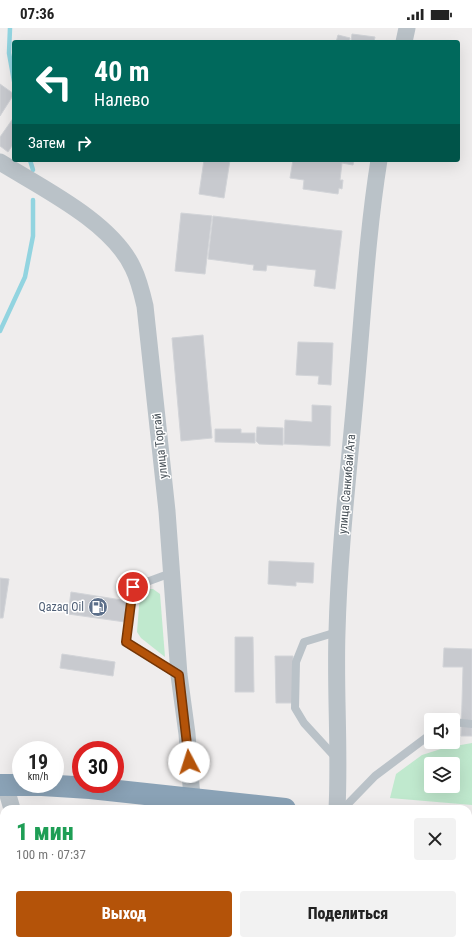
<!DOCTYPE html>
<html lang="ru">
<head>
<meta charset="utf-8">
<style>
	:root { --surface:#fff; --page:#f2f2f2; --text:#222; --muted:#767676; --accent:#b45309 }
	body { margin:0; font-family:"Roboto Condensed",sans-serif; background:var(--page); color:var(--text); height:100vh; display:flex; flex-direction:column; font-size:15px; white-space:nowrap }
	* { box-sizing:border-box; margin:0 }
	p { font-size:13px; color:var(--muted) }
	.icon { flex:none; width:22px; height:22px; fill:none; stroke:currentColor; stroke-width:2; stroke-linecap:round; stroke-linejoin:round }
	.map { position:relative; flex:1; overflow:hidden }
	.details { position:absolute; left:0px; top:777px; width:472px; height:140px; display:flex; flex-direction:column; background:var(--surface); border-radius:12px 12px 0 0; box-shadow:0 4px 16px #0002 }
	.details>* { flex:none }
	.banner { position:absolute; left:12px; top:12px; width:448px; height:122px; border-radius:4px; box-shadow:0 4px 16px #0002; background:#00695c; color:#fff; overflow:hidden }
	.tools { position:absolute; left:424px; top:685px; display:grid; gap:8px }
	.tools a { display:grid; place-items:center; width:36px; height:36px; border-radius:4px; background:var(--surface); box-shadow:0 4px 16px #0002; font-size:20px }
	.speed { position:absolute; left:12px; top:713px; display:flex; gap:8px; font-size:20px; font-weight:700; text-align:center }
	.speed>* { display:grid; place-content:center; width:52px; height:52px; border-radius:50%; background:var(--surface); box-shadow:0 4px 16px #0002; line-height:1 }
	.speed small { font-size:10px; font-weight:400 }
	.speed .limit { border:6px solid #d22; background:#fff; color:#111 }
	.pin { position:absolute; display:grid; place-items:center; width:34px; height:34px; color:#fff; margin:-17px; border:2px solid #fff; border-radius:50%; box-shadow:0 1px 4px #0007 }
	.me { position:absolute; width:44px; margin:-22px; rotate:355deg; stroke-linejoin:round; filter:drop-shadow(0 0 3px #0008) }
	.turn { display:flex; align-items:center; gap:14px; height:84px; padding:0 16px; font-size:18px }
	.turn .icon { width:52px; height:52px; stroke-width:2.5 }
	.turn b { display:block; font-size:28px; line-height:34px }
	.then { display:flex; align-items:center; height:38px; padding:0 16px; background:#0003; gap:8px; font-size:15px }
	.round { display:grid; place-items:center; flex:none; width:42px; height:42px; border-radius:4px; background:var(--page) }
	.head { display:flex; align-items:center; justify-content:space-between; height:68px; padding:0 16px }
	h1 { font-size:24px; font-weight:800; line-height:30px; color:#1e9e55 }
	.primary-button { display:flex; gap:8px; margin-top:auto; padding:8px 16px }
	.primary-button a { flex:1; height:46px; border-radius:4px; background:var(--accent); color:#fff; font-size:16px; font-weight:800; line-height:46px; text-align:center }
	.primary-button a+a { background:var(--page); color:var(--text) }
	.status { display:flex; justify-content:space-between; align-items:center; height:28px; padding:0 20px; background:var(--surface); direction:ltr }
	.status svg { height:11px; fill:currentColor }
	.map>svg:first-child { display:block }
	.green { fill:#c0e9ce; fill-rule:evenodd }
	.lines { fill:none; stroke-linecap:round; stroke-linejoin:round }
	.stream { stroke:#92d4e0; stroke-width:4.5 }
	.building { fill:#c8cacf; stroke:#d2d4d8 }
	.lane { stroke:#bac2c8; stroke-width:8 }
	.street { stroke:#bac2c8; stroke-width:17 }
	.highway { stroke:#8aa2b6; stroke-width:22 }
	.route-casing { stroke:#753606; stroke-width:10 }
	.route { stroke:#b45309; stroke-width:7 }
	.labels { text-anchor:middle; stroke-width:3; stroke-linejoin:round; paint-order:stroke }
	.street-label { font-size:12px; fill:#485158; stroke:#fff }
	.service-label { font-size:12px; fill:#4e5e75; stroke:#fff; text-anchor:end }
</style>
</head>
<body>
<div class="status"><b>07:36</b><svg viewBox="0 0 49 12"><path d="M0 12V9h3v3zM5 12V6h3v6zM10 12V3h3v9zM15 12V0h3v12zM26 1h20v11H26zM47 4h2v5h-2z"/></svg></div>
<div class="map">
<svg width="472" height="917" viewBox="0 0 472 917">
	<rect width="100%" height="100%" fill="#efeded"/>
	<g class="green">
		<path d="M143 561H153L160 566 165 629 141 610 137 604 140 565Z"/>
		<path d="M472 715V777L390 770 396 746 422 727 444 720ZM431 736H453V758H431Z"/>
	</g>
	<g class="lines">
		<g class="stream">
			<path d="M10 0 9 25 14 53"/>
			<path d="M30 132 33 142"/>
			<path d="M0 303 25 249 33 208V172"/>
		</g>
	</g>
	<g class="building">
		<path d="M352 6 375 9 374 14H351Z"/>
		<path d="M338 7 350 10 349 14H336Z"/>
		<path d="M0 56 14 66 0 88Z"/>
		<path d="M14 89V115L8 124 0 118V109Z"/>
		<path d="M204 132H230L224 170 199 166Z"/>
		<path d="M293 132H354L353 137 342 135 340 152H343L342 161 339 160 338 166 303 161 304 152 290 150Z"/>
		<path d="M181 185 212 188 205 246 175 243Z"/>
		<path d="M213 188 342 203 335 261 314 258 316 242 267 237 266 243 253 242 254 237 208 231Z"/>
		<path d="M203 307 212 410 181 413 172 310Z"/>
		<path d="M298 314 333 315 331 357 318 356 319 348 296 347Z"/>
		<path d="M312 377 331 378 330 418 284 416 285 392 312 394Z"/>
		<path d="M257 399 283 400V417L259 416 256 413Z"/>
		<path d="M215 401H241V405H255V415L215 414Z"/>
		<path d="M269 533 314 535 313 555 296 554V558L268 556Z"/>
		<path d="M0 550 9 551 3 590H0Z"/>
		<path d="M71 564 128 573 125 594 68 586Z"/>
		<path d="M235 609H253L254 664H235Z"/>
		<path d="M444 620 472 621V708H461L463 639H443Z"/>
		<path d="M62 626 115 634 113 648 60 640Z"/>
		<path d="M275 628H293L294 675H276Z"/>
		<rect x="468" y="873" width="4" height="15"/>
		<path d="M0 878 4 879V904H0Z"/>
		<path d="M389 913H411V917H413H387V914Z"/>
	</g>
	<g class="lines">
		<g class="lane">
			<path d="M171 545 133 559 126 614 178 647"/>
			<path d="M453 694 472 696"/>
			<path d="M336 730 304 695 295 680 296 634 304 614 337 604"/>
			<path d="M343 781 375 748 431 706"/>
			<path d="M468 844 472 841"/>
		</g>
		<g class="street">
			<path d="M404 14 407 0"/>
			<path d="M0 134C42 160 112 194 133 240 139 252 142 265 145 278L167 483 179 647 187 706 192 770"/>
			<path d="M5 757 12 781"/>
			<path d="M337 781C340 722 335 663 337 604 339 523 349 441 356 360 363 284 367 207 379 132"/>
			<path d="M349 913V917"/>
		</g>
		<g class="highway">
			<path d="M0 757H42L90 760 285 781"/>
			<path d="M468 804 472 805"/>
		</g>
	</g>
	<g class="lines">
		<defs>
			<path id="route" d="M133 559 126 614 179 647 189 734"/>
		</defs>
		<use href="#route" class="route-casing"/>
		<use href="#route" class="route"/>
	</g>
	<defs>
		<symbol id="fuel-disc" viewBox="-11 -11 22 22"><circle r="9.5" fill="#5c6f8a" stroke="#fff"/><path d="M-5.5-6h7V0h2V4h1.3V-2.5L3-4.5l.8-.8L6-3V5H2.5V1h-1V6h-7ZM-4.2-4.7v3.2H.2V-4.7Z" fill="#fff"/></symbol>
	</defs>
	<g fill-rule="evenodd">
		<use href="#fuel-disc" x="87" y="568" width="22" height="22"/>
	</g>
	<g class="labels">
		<g class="street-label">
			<text transform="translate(160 418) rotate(-96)" y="4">улица Торгай</text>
			<text transform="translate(347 456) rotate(-85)" y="4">улица Санкибай Ата</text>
		</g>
		<g class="service-label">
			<text x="84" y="583">Qazaq Oil</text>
		</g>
	</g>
</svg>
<div class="tools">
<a><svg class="icon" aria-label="sound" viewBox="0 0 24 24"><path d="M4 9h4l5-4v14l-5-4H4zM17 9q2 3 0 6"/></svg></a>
<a><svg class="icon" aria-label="layers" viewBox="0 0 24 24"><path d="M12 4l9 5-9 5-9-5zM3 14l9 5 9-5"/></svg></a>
</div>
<div class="speed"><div>19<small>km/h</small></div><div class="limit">30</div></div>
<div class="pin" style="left:133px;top:559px;background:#d93025"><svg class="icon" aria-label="arrive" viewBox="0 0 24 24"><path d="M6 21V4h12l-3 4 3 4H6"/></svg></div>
<svg class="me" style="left:189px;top:734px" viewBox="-20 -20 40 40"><circle r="19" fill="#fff"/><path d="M0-13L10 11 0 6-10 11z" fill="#b45309"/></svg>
<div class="banner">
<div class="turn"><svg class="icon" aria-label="left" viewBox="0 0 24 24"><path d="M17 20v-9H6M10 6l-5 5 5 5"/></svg><div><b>40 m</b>Налево</div></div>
<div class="then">Затем<svg class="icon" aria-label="right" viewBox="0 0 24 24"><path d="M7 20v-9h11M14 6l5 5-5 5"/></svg></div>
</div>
<section class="details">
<div class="head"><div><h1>1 мин</h1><p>100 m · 07:37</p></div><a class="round"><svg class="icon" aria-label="close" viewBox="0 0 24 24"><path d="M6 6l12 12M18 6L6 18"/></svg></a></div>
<div class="primary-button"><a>Выход</a><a>Поделиться</a></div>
</section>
</div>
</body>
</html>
